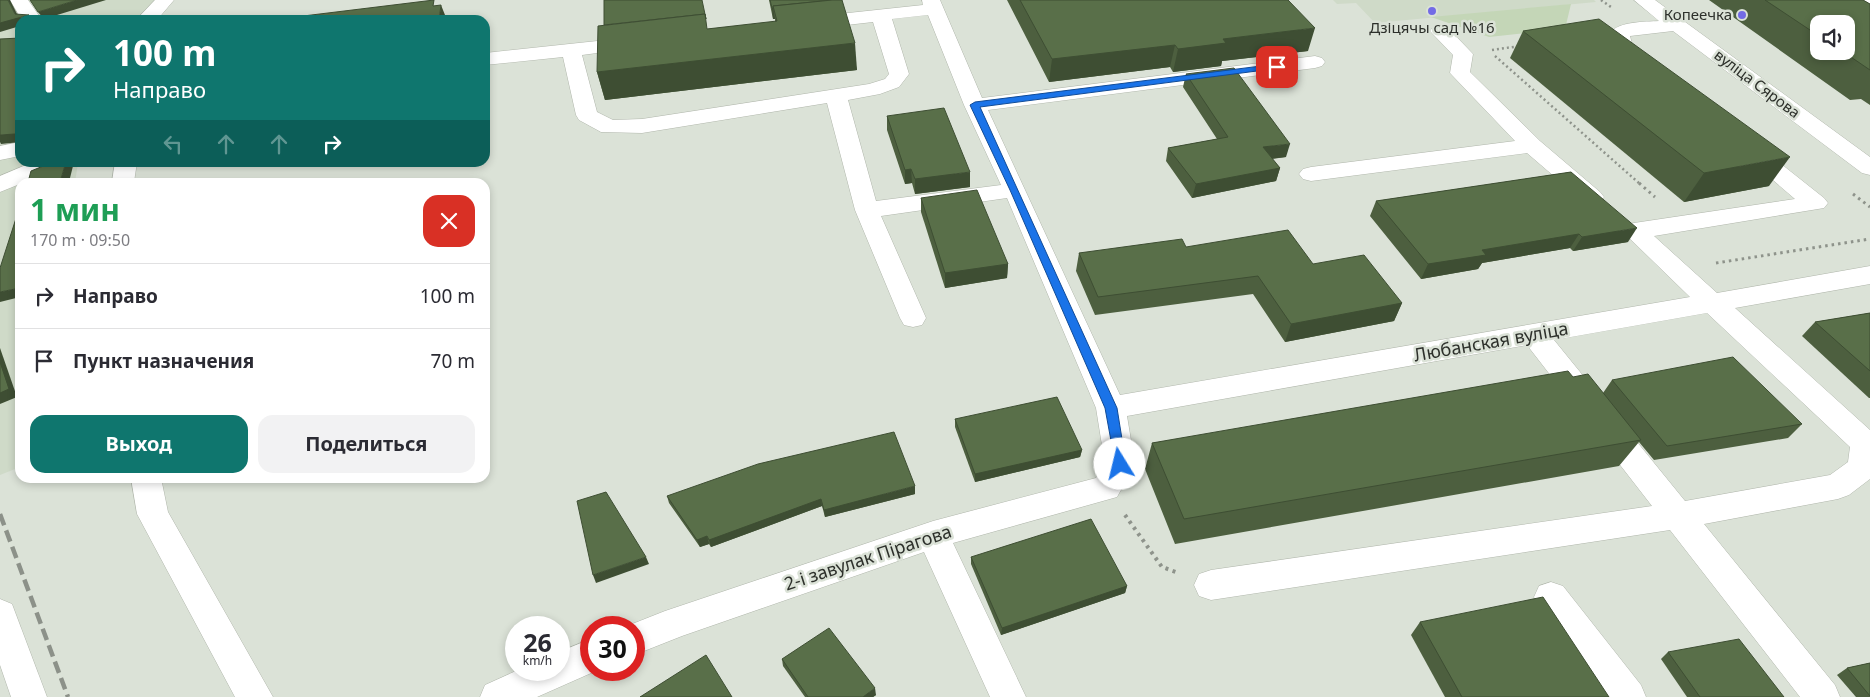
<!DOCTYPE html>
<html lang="ru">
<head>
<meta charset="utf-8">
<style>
	:root { --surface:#fff; --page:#f2f2f3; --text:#2b2b33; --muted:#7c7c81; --line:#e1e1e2; --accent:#0f766e }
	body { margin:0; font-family:"Noto Sans",sans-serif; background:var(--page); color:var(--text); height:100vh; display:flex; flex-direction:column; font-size:19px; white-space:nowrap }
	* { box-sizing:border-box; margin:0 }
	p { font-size:16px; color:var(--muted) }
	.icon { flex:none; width:28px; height:28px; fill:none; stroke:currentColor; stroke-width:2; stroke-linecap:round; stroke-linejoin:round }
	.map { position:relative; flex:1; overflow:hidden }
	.details { position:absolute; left:15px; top:178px; width:475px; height:305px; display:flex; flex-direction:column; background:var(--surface); border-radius:15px; box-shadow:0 2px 8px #0003 }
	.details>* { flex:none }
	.banner { position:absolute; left:15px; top:15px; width:475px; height:152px; border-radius:15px; box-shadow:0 2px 8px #0003; background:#0f766e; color:#fff; overflow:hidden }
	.tools { position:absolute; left:1810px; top:15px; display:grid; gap:10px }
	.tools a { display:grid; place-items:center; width:45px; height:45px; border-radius:10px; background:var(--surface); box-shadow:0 2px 8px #0003; font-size:25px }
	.speed { position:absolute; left:505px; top:616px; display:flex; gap:10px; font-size:25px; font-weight:700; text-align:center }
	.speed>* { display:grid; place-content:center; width:65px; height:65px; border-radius:50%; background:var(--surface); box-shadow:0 2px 8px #0003; line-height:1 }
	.speed small { font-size:12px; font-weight:400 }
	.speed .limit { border:8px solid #d22; background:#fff; color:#111 }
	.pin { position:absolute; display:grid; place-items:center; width:42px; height:42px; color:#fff; margin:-21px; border-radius:10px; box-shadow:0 2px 8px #0006 }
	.me { position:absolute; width:55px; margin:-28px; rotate:351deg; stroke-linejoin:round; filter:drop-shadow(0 0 4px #0008) }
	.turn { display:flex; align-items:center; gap:18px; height:105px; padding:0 15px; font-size:22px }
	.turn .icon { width:65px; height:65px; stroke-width:2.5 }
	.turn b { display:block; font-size:35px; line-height:42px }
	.lanes { display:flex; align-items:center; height:48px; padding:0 15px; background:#0003; justify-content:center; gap:25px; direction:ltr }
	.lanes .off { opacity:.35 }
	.round { display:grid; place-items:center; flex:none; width:52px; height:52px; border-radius:15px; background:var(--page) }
	.summary { display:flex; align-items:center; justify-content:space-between; height:85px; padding:0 15px }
	h1 { font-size:30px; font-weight:700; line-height:38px; color:#1e9e55 }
	.button { display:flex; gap:10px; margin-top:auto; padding:10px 15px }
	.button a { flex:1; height:58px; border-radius:15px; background:var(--accent); color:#fff; font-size:20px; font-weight:700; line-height:58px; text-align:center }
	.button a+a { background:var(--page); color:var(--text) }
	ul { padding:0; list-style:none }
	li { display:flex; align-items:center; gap:15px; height:65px; padding:0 15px; border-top:1px solid var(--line) }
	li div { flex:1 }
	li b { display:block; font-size:19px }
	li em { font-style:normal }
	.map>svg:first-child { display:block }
	.built { fill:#cfdac8 }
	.green { fill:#c4d6b7 }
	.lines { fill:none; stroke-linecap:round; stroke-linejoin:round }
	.minor-casing { stroke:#b0b6ab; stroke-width:1 }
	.path-far2 { stroke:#8e938b; stroke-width:2.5; stroke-dasharray:2 3; stroke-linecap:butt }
	.path-far1 { stroke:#8e938b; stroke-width:3; stroke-dasharray:2.5 4; stroke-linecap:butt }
	.path { stroke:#8e938b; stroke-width:4; stroke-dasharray:3 4.5; stroke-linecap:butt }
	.minor { fill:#fff; fill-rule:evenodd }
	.rail { stroke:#8c9189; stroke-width:4.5; stroke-dasharray:12 5.5; stroke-linecap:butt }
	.wall { fill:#4d5f3f; fill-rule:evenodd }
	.shaded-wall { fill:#3e4e33 }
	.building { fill:#596f49; stroke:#3e4e33 }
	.route { fill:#1a73e8; stroke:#114b97 }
	.poi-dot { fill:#736be6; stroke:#dbe2d7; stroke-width:2 }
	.labels { text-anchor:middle; stroke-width:5; stroke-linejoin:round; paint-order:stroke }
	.far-poi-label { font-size:15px; fill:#2d302b; stroke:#dbe2d7; text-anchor:end }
	.far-street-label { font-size:15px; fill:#2d302b; stroke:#dbe2d7 }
	.street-label { font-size:18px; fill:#2d302b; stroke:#dbe2d7 }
</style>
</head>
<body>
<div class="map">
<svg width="1870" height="697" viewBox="0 0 1870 697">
	<rect width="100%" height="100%" fill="#dbe2d7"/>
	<g class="built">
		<path d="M0 0H172L154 20H20V162L78 163 75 182H20V467L0 475Z"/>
		<path d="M1333 0H1594L1596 2 1375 23 1356 3 1337 4Z"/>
	</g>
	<path class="green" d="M1571 4 1565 29 1489 37 1431 17Z"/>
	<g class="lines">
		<defs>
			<g id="minor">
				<path d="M10 0H28L42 20H22Z"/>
				<path d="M155 0H174L157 20H136Z"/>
				<path d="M922 0H940L982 98 1315 56 1322 58 1325 62 1322 66 1315 68 988 110 1120 395 1690 297 1622 231 1625 225 1634 223 1795 199 1738 150 1741 145 1749 143 1757 145 1824 198 1828 203 1824 208 1654 236 1717 293 1870 266V284L1735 308 1870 430V479L1849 495 1838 499 1704 524 1835 685 1840 697H1800L1670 530 1211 600 1199 596 1194 585 1199 574 1211 570 1652 506 1527 345 1127 416 1135 465 1117 497 953 543 1026 697H990L924 552 682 636 634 655V628H622L665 611 933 521 1096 478 1105 464 1096 408 1007 198 881 216 926 318 922 325 913 327 904 325 900 318 855 210 827 103 642 133 601 132 579 120 576 115 563 57 485 65V53L635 37 642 39 645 43 642 47 582 55 597 112 613 120 642 119 869 84 885 79 889 74 873 22 811 29 804 27 801 23 804 19 811 17 923 5ZM928 15 964 105 1001 185 876 201 848 100 880 94 899 87 909 74 892 19ZM1707 313 1850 447 1848 462 1830 475 1685 501 1554 340Z"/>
				<path d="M1634 0H1655L1870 157V175L1862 173 1673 31 1630 36 1633 48 1649 63 1646 67C1627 72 1610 52 1610 33 1619 21 1645 22 1659 21Z"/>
				<path d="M1858 0H1870V9L1863 7Z"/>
				<path d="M1440 25 1447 27 1473 54 1470 72 1540 141 1600 192 1604 197 1600 202 1592 204 1584 202 1527 153 1311 181 1303 179 1299 174 1303 169 1311 167 1515 141 1450 73 1453 55 1430 31 1433 27Z"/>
				<path d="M20 142V156L0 160V146Z"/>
				<path d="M33 162H65L62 167 0 192V176Z"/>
				<path d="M115 162H137L134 182H112Z"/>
				<path d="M131 478H161L168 512 273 697H235L137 514Z"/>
				<path d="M1551 582 1563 586 1641 685 1646 697H1606L1539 608 1534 597 1539 586Z"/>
				<path d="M0 599 12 604 47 697H11L0 665Z"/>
				<path d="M591 639V670H598L537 697H480L485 685 518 670H559V652Z"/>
			</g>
		</defs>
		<use href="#minor" class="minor-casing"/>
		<g class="path-far2">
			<path d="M1601 0 1611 7"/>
			<path d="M1492 50 1520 46"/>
			<path d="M1495 56 1640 184"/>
		</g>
		<g class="path-far1">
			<path d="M1639 183 1655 197"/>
			<path d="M1853 194 1870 207"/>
			<path d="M1716 263 1870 239"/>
		</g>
		<path class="path" d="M1125 515 1162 567 1176 572"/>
		<use href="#minor" class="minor"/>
		<path class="rail" d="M0 514 68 697"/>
	</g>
	<g class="wall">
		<path d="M769 0H842L857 70 605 100 597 72 707 29 775 22V19H773Z"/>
		<path d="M1007 0H1288L1308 51 1222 61 1221 66 1173 72 1170 67 1049 82Z"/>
		<path d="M1709 0H1863L1870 4V105L1861 99 1850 100ZM1819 24 1846 51H1819Z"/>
		<path d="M1523 31 1769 186 1684 202 1510 58Z"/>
		<path d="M1186 74 1286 157 1272 159 1280 168 1276 181 1192 198 1166 161 1168 148 1217 139 1183 87Z"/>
		<path d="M887 116 970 187 915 194 912 183 905 184 887 130Z"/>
		<path d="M1571 172 1628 242 1573 251 1570 248 1482 263 1478 269 1421 279 1370 216 1376 201Z"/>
		<path d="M921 198 1008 264 1007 278 945 288 921 212Z"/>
		<path d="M1186 247 1313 264 1402 303 1394 321 1285 342 1253 294 1095 315 1076 271 1079 253Z"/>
		<path d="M1870 313V398H1869L1802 336 1815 322Z"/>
		<path d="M1573 377 1603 393 1612 380 1802 424 1788 438 1654 460 1639 442 1619 466 1175 544 1145 469 1152 443Z"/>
		<path d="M955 419 1082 450 1080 457 975 482 955 427Z"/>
		<path d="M915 494 825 517 822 506 711 547 709 544 700 547 669 503 667 496Z"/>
		<path d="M971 557 1127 586 1125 593 1001 635 971 564Z"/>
		<path d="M1420 622 1609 697H1445L1411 635Z"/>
		<path d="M1668 652 1784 697H1687L1661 659Z"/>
		<path d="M782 659 876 695 873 697H805L783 666Z"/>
		<path d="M1870 663V697H1856L1837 675 1847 668Z"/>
	</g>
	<g class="shaded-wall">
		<path d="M8 0H10L19 18 29 15 33 20H20V26L0 32V23L15 14Z"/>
		<path d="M77 0H106L44 19 38 12Z"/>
		<path d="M441 5 445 15 444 20H439Z"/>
		<path d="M772 8H773L775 19H773Z"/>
		<path d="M1315 28 1308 51 1222 61 1221 66 1173 72 1178 49 1223 39Z"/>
		<path d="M855 43 857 70 605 100 597 72Z"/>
		<path d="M1175 45 1170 67 1049 82 1052 59Z"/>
		<path d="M20 132V142L1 144 0 142V135Z"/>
		<path d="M1290 144 1286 157 1259 160 1263 147Z"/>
		<path d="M1790 157 1769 186 1684 202 1704 173Z"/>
		<path d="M66 162H74L69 182H60Z"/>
		<path d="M1280 168 1276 181 1192 198 1196 184Z"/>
		<path d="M911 169 912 183 905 184V170Z"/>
		<path d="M970 172V187L915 194V179Z"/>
		<path d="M1637 228 1628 242 1573 251 1582 237Z"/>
		<path d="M1579 234 1570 248 1482 263 1478 269 1421 279 1428 264 1482 250Z"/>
		<path d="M1008 264 1007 278 945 288V273Z"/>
		<path d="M20 288V297L0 302V292Z"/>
		<path d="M1402 303 1394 321 1285 342 1291 324Z"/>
		<path d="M0 348 17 397 0 404Z"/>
		<path d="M1082 450 1080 457 975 482V474Z"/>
		<path d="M915 486V494L825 517 824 510Z"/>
		<path d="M821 499 822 506 711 547 709 540Z"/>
		<path d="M707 536 709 544 700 547 697 540Z"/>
		<path d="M646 557 649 564 596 583 593 575Z"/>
		<path d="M1127 586 1125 593 1001 635 1002 628Z"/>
		<path d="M875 688 876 695 873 697H863Z"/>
	</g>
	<g class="building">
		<path d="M0 0H8L15 14 29 15 0 23Z"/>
		<path d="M30 0H77L38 12Z"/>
		<path d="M434 0 433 6 441 5 439 20H252L287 18Z"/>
		<path d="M604 0H702L706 19 705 14 604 25Z"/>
		<path d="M770 0H833L773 6 774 8H772Z"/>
		<path d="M832 0H842L855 43 597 72 598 26 705 14 707 29 777 21 773 6Z"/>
		<path d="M1020 0H1288L1315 28 1223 39 1226 43 1178 49 1175 45 1052 59Z"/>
		<path d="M1765 0H1863L1870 4V70L1842 51H1846V24H1819V36Z"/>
		<path d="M1599 19 1790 157 1704 173 1523 31Z"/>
		<path d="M20 38V132L15 134 0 135V39Z"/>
		<path d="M1234 68 1290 144 1263 147 1280 168 1196 184 1168 148 1228 137 1186 74Z"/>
		<path d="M944 108 970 172 915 179 911 169 905 170 887 116Z"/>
		<path d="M53 162H66L60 182H28L31 171Z"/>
		<path d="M1571 172 1637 228 1582 237 1579 234 1482 250 1486 255 1428 264 1376 201Z"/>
		<path d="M977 190 1008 264 945 273 921 198Z"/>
		<path d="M20 206V288L0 292V268Z"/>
		<path d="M1288 230 1313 264 1364 255 1402 303 1291 324 1258 276 1098 297 1079 253 1182 239 1186 247Z"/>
		<path d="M1870 313V371L1815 322Z"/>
		<path d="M1733 357 1802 424 1667 446 1612 380Z"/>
		<path d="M0 362 9 389 0 393Z"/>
		<path d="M1568 371 1573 377 1588 374 1641 440 1184 519 1152 443Z"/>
		<path d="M1057 397 1082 450 975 474 955 419Z"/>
		<path d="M894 432 915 486 824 510 821 499 709 540 707 536 697 540 667 496 758 464Z"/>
		<path d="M606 492 646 557 593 575 577 501Z"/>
		<path d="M1091 519 1127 586 1002 628 971 557Z"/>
		<path d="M1543 597 1609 697H1462L1420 622Z"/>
		<path d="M829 628 875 688 863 697H808L782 659Z"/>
		<path d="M1739 639 1784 697H1700L1668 652Z"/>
		<path d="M706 655 732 697H640Z"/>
		<path d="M1870 663V696L1847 668Z"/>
	</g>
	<path class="route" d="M1277 64 1280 65V68L980 107 1117 408 1126 464 1125 468H1116L1105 408 1010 190 970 105 975 102Z"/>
	<g class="poi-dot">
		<circle cx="1432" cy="11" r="5"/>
		<circle cx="1742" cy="15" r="5"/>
	</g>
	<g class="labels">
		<g class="far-poi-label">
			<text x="1732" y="20">Копеечка</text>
			<text x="1432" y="33" text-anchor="middle">Дзіцячы сад №16</text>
		</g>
		<g class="far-street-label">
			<text transform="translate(1757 84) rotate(37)" y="5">вуліца Сярова</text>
		</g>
		<g class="street-label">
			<text transform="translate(1491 342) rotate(-10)" y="6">Любанская вуліца</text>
			<text transform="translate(868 558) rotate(-18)" y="6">2-і завулак Пірагова</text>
		</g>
	</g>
</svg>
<div class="tools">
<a><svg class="icon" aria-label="sound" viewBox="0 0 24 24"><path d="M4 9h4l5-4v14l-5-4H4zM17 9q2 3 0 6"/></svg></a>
</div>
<div class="speed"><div>26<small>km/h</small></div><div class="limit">30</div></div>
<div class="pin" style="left:1277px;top:67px;background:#d93025"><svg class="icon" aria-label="arrive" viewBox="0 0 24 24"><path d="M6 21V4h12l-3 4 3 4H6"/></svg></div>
<svg class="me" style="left:1120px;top:464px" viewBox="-20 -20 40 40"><circle r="19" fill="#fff"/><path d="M0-13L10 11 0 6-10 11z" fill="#1a73e8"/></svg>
<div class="banner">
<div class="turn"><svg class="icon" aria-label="right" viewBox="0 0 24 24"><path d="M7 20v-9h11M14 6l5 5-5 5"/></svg><div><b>100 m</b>Направо</div></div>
<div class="lanes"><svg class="icon off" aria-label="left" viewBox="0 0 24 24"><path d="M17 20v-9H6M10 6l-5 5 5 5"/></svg><svg class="icon off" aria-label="ahead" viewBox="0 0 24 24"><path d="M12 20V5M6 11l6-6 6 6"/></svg><svg class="icon off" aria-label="ahead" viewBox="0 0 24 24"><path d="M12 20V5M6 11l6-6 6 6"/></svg><svg class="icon" aria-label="right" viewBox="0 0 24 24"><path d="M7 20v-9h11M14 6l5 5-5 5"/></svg></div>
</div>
<section class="details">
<div class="summary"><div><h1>1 мин</h1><p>170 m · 09:50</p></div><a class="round" style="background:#d93025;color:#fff"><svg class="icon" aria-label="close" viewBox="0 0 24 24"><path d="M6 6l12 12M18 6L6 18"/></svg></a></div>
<ul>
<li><svg class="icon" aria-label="right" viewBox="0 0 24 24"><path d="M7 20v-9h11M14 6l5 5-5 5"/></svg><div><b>Направо</b></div><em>100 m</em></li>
<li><svg class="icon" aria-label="arrive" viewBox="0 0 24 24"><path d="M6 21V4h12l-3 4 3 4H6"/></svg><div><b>Пункт назначения</b></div><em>70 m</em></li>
</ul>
<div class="button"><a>Выход</a><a>Поделиться</a></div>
</section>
</div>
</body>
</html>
